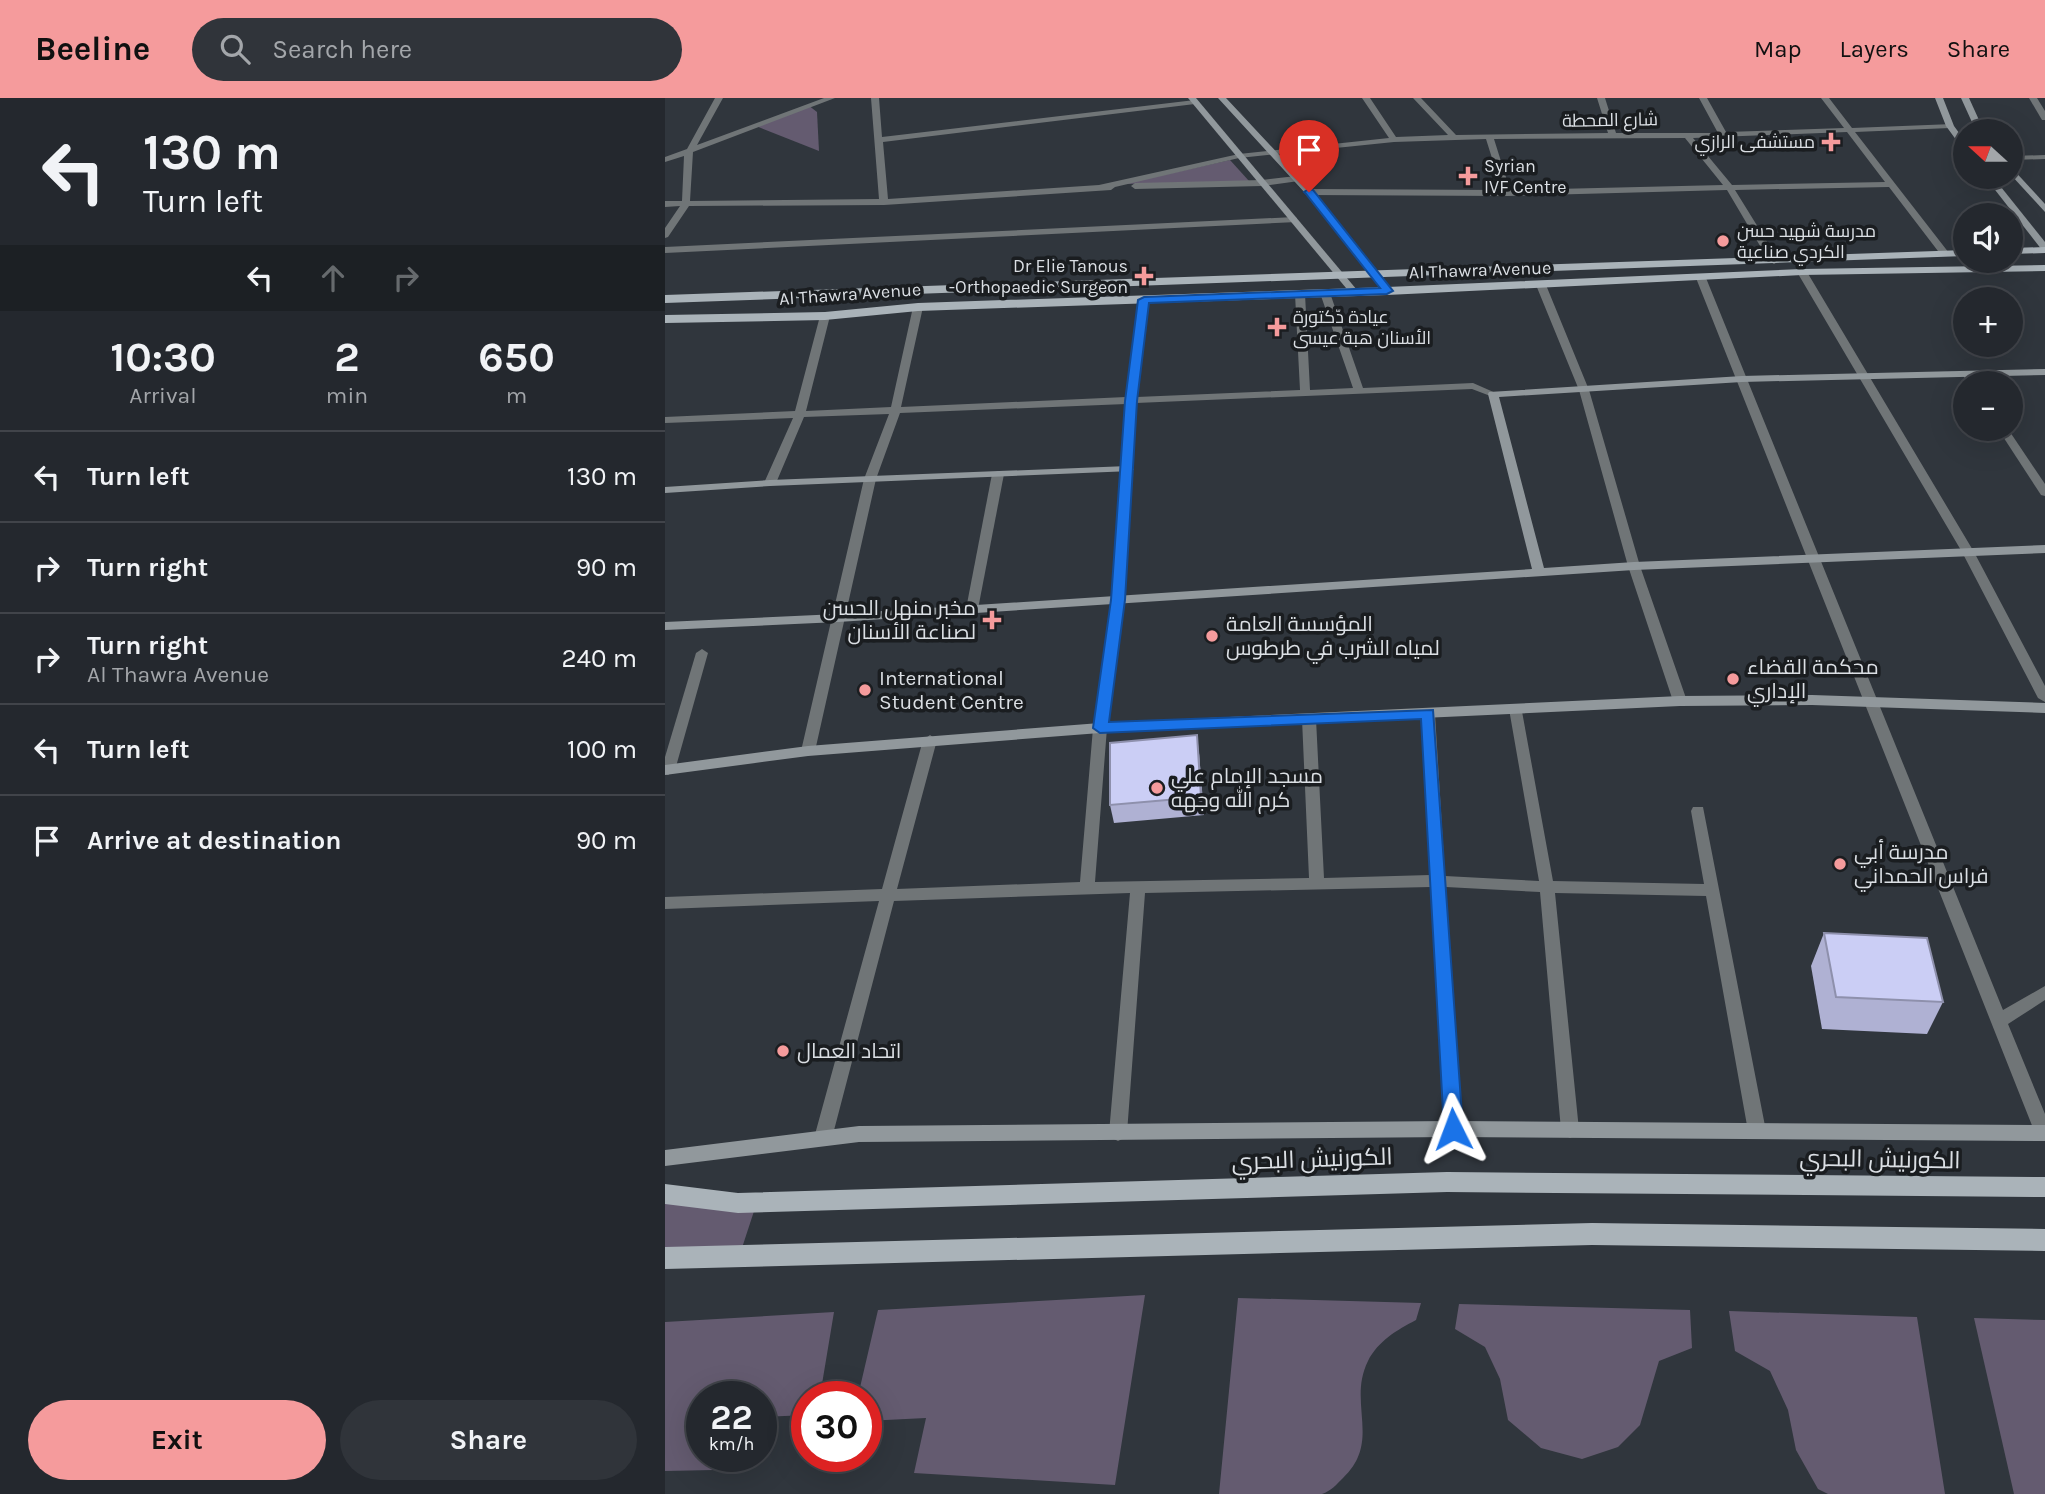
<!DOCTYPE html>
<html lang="en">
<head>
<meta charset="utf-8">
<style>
	:root { --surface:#24282e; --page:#30343a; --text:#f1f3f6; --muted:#a3a6aa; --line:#41444a; --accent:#f59b9c }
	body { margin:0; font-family:Karla,Cairo,sans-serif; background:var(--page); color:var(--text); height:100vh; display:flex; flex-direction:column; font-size:26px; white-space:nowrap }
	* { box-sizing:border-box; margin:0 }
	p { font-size:23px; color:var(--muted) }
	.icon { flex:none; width:38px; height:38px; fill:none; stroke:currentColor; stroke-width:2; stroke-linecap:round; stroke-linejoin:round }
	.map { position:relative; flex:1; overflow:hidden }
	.side { display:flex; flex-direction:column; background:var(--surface); width:665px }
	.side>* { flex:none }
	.guide { background:#24282e; color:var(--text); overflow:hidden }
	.needle { width:46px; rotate:291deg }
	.fabs { position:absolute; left:1288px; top:21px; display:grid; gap:14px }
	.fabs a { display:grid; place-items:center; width:70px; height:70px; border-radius:50%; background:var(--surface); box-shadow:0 7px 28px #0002,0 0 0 2px var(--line); font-size:35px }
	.speed { position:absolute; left:21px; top:1283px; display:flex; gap:14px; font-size:35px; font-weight:700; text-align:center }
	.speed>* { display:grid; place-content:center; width:91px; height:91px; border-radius:50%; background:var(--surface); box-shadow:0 7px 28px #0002,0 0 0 2px var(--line); line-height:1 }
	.speed small { font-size:18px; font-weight:400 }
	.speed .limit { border:10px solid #d22; background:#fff; color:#111 }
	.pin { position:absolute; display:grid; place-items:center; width:60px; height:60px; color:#fff; margin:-72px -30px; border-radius:50% 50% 50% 0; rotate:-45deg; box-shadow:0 0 7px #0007 }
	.pin .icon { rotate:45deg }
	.me { position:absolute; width:77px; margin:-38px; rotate:357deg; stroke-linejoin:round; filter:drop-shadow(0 0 5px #0008) }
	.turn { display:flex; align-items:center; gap:24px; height:147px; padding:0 28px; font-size:32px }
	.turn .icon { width:91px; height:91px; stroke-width:2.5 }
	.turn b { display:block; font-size:49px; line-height:60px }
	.lanes { display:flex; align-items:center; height:66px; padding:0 28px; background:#0003; justify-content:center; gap:35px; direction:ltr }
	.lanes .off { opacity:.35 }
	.eta { display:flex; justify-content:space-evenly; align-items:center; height:119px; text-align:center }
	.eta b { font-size:42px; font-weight:700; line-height:49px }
	.action { display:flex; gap:14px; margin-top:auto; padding:14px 28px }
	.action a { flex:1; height:80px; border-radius:42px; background:var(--accent); color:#111; font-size:28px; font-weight:700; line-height:80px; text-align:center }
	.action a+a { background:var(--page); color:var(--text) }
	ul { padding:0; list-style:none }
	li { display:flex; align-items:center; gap:21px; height:91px; padding:0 28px; border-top:2px solid var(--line) }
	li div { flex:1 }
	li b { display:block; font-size:26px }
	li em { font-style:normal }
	header { display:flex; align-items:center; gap:42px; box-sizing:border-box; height:98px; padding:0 35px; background:var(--accent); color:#111 }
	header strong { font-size:33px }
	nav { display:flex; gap:38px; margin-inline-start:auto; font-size:24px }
	.search { width:490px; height:63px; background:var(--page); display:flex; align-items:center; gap:18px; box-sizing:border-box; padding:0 24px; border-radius:38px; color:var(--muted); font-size:26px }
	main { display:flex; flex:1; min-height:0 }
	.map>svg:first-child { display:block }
	.green { fill:#645b70 }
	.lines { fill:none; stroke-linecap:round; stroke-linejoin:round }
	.street { fill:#707577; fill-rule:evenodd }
	.secondary { fill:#91989c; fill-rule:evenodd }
	.primary { fill:#aab3b9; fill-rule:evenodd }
	.wall { fill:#afb1d3 }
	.shaded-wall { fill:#8e90ac }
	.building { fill:#cbcef5; stroke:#8e90ac; stroke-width:2 }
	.route { fill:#1a73e8; stroke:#114b97; stroke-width:2 }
	.poi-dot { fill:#f59b9c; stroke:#1a1d20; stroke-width:2.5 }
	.labels { text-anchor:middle; stroke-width:7; stroke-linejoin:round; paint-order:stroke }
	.far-street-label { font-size:18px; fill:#dbdfe4; stroke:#1a1d20 }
	.far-poi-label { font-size:18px; fill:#dbdfe4; stroke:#1a1d20; text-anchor:start }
	.poi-label { font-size:21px; fill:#dbdfe4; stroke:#1a1d20; text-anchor:start }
	.near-street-label { font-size:24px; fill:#dbdfe4; stroke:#1a1d20 }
</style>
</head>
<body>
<header>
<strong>Beeline</strong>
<div class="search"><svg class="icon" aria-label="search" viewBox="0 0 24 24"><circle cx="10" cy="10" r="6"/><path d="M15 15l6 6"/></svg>Search here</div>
<nav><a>Map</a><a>Layers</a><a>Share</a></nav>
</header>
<main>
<section class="side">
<div class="guide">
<div class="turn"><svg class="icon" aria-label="left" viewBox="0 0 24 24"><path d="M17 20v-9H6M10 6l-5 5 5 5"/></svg><div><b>130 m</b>Turn left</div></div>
<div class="lanes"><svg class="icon" aria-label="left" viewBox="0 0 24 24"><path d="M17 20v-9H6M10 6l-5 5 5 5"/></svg><svg class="icon off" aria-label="ahead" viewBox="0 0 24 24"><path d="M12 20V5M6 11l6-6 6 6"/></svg><svg class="icon off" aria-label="right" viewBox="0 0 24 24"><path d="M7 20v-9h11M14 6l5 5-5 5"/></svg></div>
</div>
<div class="eta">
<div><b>10:30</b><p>Arrival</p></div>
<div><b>2</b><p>min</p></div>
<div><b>650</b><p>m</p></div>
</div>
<ul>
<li><svg class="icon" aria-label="left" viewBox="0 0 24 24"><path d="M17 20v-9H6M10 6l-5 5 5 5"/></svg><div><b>Turn left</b></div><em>130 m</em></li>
<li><svg class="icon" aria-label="right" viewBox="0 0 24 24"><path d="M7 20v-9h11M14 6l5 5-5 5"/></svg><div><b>Turn right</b></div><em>90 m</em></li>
<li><svg class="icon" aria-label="right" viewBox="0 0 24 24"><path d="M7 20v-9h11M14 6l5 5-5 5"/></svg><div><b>Turn right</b><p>Al Thawra Avenue</p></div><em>240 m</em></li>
<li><svg class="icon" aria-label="left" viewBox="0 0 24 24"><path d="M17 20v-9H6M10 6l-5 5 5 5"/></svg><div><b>Turn left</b></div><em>100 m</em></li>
<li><svg class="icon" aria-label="arrive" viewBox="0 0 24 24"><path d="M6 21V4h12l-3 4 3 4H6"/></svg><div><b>Arrive at destination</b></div><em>90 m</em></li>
</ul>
<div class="action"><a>Exit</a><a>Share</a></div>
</section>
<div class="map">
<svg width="1380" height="1396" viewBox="0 0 1380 1396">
	<rect width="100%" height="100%" fill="#30363d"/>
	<g class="green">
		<path d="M143 7 152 14 154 53 91 28Z"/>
		<path d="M565 62 584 83 458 86Z"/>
		<path d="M0 1096 92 1104 74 1159 0 1160Z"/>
		<path d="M480 1197 450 1387 249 1375 261 1320 201 1323V1298H193L213 1212Z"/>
		<path d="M573 1200 756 1205 751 1222C732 1232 713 1243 703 1263 682 1305 717 1343 678 1380 672 1386 666 1393 657 1396H554Z"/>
		<path d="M794 1206 1025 1212 1027 1250 994 1263 975 1327 953 1349 917 1361 876 1350 843 1322 835 1281 820 1249 790 1231Z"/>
		<path d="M1064 1213 1252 1219 1280 1396H1163L1153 1391 1131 1352 1123 1312 1105 1273 1070 1253Z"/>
		<path d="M169 1214 155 1298H142V1317L96 1319V1298H37V1358H54L49 1372 0 1373V1224Z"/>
		<path d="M1309 1220 1380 1222V1396H1349Z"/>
	</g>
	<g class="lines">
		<g class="street">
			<path d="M50 0H58L32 47 159 0H170L28 54 25 103 214 101 206 0H214L217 39 530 2 534 4 530 6 218 44 223 101 434 87 574 56 724 40 697 0H705L731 39 783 37 748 0H756L791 37 943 35 932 0H940L951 35H1053L1034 0H1042L1061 34 1179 30 1156 0H1164L1187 30 1288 26V30H1285L1190 34 1284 155 1276 157 1224 89 1070 92 1114 163 1109 166 1104 163 1062 92 842 98 644 97 640 94 644 91 837 92 821 41 729 44 574 60 450 89 446 92 219 107 24 108 3 139 0 140V130L15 108 0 109V103H17L19 58 0 64V59L22 51ZM1182 34 1220 84 1067 87 1028 40ZM1020 40 1058 87 845 92 829 41Z"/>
			<path d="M1364 0H1372L1380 13V22H1377Z"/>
			<path d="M1380 57V61L1346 62V58Z"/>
			<path d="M631 78 634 79V83L597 88 470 91 466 88 470 85 597 82Z"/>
			<path d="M629 119 632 120V124L0 155V149Z"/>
			<path d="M1137 171 1142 174 1309 454 1380 588V604L1373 600 1297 454 1132 174Z"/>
			<path d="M1033 178 1041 180 1338 912 1380 888V902L1343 926 1380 1016V1042L1373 1040 1370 1035 1031 180Z"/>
			<path d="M876 184 881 187 924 292 975 468 1022 603 1020 606H1010L1008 603 963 468 914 292 871 187Z"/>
			<path d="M660 192 665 195 698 290 808 285 833 296 828 299 807 291 471 305 459 502 442 630 430 784 644 780 637 621 644 616 651 621 659 780 765 777 756 616 763 611 770 616 780 778 874 783 844 611 851 606 856 608 888 783 1039 786 1026 713 1028 709H1038L1101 1033 1098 1038 1092 1041 1086 1038 1083 1033 1041 798 890 795 914 1032 911 1037 905 1040 899 1037 896 1032 875 794 781 789 797 1031 794 1036 788 1039 782 1036 779 1031 766 789 480 795 462 1035 459 1040 453 1043 447 1040 444 1035 465 795 229 803 167 1040 164 1045 158 1048 152 1045 149 1040 214 803 0 811V799L217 791 258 642 265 637 272 642 232 791 415 784 428 630 447 502 461 306 235 315 211 381 150 653 143 658 136 653 199 381 224 316 139 319 111 385 105 388 99 385 128 320 0 325V319L130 313 155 218 160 215 165 218 141 313 226 309 248 209 253 206 258 209 236 309 461 299 474 202 479 199 484 202 472 299 635 292 630 196 635 193 640 196 645 292 688 290 655 195Z"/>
			<path d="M1302 273 1306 274 1313 285H1303L1297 276Z"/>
			<path d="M1333 331H1343L1380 386V398L1376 397Z"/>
			<path d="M333 373 339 376 313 511 307 515 301 511 327 376Z"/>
			<path d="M37 551 43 555 10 672 3 677 0 676V659L31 555Z"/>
		</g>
		<g class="secondary">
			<path d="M523 0H531L692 192V196H686Z"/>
			<path d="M553 0H561L647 92 725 191V195H719L641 96Z"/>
			<path d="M1270 0H1278L1289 28 1300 43V50H1297L1281 28Z"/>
			<path d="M1296 0H1304L1319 33H1311Z"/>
			<path d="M1346 69 1380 106V114L1346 77Z"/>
			<path d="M1320 79H1328L1380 144V153L1377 152Z"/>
			<path d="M1380 271V277L1077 284 834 299 879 470 969 464 1380 447V455L969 472 173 524 0 532V524L173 516 867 471 823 296 824 294 1077 278Z"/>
			<path d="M463 368 469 371 467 373 105 388 0 395V389L105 382Z"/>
			<path d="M1147 597 1380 605V615L1147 607 1015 608 435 635 143 658 0 677V667L143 648 435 625 1015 598Z"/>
			<path d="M788 1023 1380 1027V1043L788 1039 194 1044 0 1068V1052L194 1028Z"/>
		</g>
		<g class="primary">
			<path d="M1380 149V155L1346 156V150Z"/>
			<path d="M1300 152V158L0 205V197Z"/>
			<path d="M1380 167V173L1137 177 722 197 253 213 160 222 0 225V217L160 214 253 205 722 189 1137 171Z"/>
			<path d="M782 1074 1380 1079V1099L782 1094 73 1115 0 1106V1086L73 1095Z"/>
			<path d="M927 1125 1380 1131V1153L927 1147 0 1171V1149Z"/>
		</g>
	</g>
	<g class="wall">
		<path d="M534 655 539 717 449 725 445 707Z"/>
		<path d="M1159 835 1278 904 1262 936 1157 931 1146 868Z"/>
	</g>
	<path class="shaded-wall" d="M532 637 534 655 539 717 536 699Z"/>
	<g class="building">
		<path d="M532 637 536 699 445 707V645Z"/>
		<path d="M1159 835 1262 840 1278 904 1171 899Z"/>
	</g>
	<path class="route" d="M644 91 648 92 728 193 722 196 484 205 472 303 460 502 444 624 768 612 798 1031 795 1037 788 1040 781 1037 779 1031 756 621 435 635 428 630 446 502 460 303 473 202 479 199 715 190 641 96 639 94Z"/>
	<g class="poi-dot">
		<path d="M1162.5 33.5h7v7h7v7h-7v7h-7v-7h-7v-7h7z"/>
		<path d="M799.5 67.5h7v7h7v7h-7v7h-7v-7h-7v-7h7z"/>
		<circle cx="1058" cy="143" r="7"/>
		<path d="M475.5 167.5h7v7h7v7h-7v7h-7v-7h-7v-7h7z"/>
		<path d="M608.5 218.5h7v7h7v7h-7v7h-7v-7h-7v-7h7z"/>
		<path d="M323.5 511.5h7v7h7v7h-7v7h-7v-7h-7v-7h7z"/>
		<circle cx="547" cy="538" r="7"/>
		<circle cx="1068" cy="581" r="7"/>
		<circle cx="200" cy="592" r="7"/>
		<circle cx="492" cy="690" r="7"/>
		<circle cx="1175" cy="766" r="7"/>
		<circle cx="118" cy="953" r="7"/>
	</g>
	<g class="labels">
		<g class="far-street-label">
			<text transform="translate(945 22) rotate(-1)" y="6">شارع المحطة</text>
			<text transform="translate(815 172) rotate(-2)" y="6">Al Thawra Avenue</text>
			<text transform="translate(185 196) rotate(-4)" y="6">Al Thawra Avenue</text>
		</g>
		<g class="far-poi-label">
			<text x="1150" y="50" text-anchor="end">مستشفى الرازي</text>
			<text x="819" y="74">Syrian<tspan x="819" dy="21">IVF Centre</tspan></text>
			<text x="1072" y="139">مدرسة شهيد حسن<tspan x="1072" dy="21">الكردي صناعية</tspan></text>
			<text x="463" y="174" text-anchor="end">Dr Elie Tanous<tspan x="463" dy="21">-Orthopaedic Surgeon</tspan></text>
			<text x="628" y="225">عيادة دّكتورة<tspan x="628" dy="21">الأسنان هبة عيسى</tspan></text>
		</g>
		<g class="poi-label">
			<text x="311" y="517" text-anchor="end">مخبر منهل الحسن<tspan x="311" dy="24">لصناعة الأسنان</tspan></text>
			<text x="561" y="533">المؤسسة العامة<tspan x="561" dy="24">لمياه الشرب في طرطوس</tspan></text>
			<text x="1082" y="576">محكمة القضاء<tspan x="1082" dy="24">الإداري</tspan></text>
			<text x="214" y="587">International<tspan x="214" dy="24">Student Centre</tspan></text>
			<text x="506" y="685">مسجد الإمام علي<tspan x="506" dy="24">كرم الله وجهه</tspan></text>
			<text x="1189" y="761">مدرسة أبي<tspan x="1189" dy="24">فراس الحمداني</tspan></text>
			<text x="132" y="960">اتحاد العمال</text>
		</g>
		<g class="near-street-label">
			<text transform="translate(647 1061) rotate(-2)" y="8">الكورنيش البحري</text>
			<text transform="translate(1215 1061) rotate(1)" y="8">الكورنيش البحري</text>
		</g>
	</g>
</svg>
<div class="fabs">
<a><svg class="needle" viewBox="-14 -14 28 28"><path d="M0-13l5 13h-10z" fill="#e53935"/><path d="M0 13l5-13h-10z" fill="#a3a6aa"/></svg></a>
<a><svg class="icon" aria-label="sound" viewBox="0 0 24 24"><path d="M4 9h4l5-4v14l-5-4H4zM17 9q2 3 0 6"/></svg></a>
<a>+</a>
<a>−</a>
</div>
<div class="speed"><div>22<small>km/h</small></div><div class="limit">30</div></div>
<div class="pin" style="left:644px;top:94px;background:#d93025"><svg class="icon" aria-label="arrive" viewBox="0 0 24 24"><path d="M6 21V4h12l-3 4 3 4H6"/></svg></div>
<svg class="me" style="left:788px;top:1031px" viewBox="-20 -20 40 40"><path d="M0-17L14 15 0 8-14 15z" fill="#1a73e8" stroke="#fff" stroke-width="4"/></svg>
</div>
</main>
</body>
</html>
